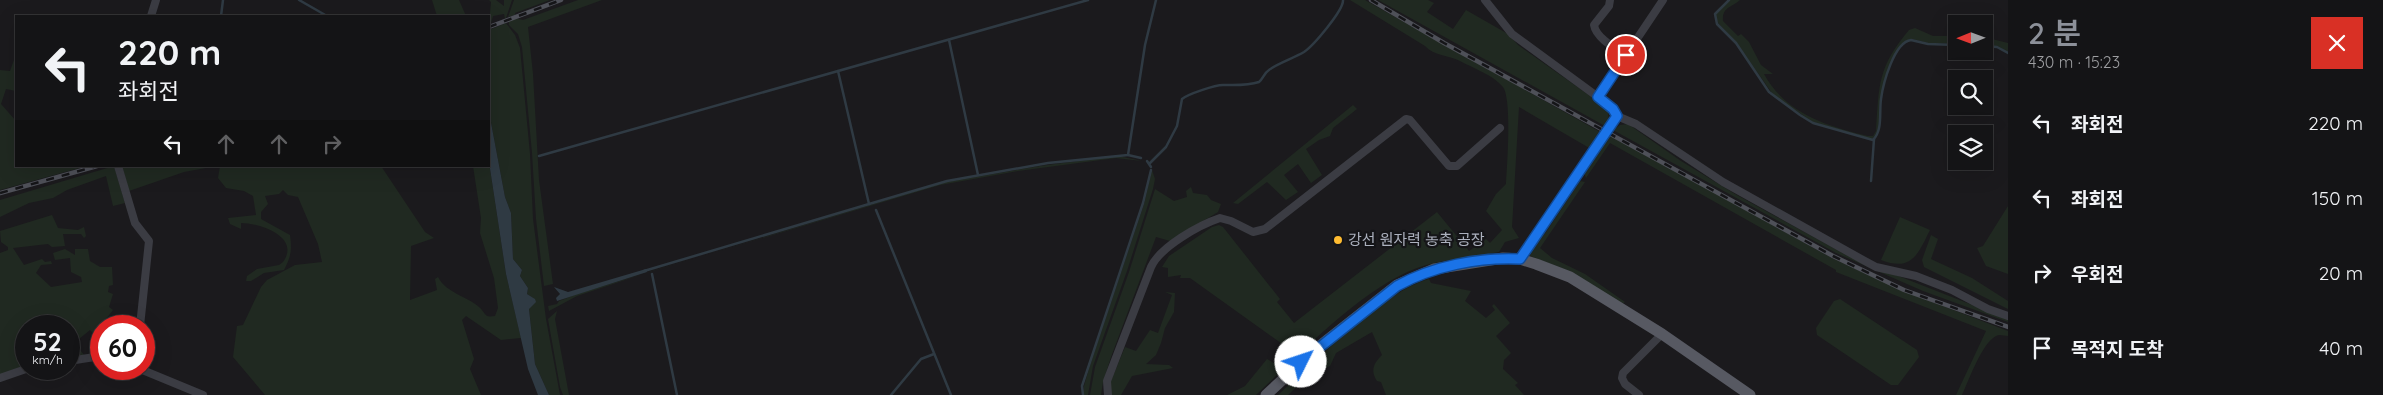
<!DOCTYPE html>
<html lang="ko">
<head>
<meta charset="utf-8">
<style>
	:root { --surface:#141416; --page:#212123; --text:#f1f3f6; --muted:#9d9ea1; --line:#333335; --accent:#8c9099 }
	body { margin:0; font-family:Quicksand,"Noto Sans KR",sans-serif; background:var(--page); color:var(--text); height:100vh; display:flex; flex-direction:column; font-size:19px; white-space:nowrap }
	* { box-sizing:border-box; margin:0 }
	p { font-size:16px; color:var(--muted) }
	.icon { flex:none; width:28px; height:28px; fill:none; stroke:currentColor; stroke-width:2; stroke-linecap:round; stroke-linejoin:round }
	.map { position:relative; flex:1; overflow:hidden }
	.details { display:flex; flex-direction:column; background:var(--surface); width:375px }
	.details>* { flex:none }
	.guide { position:absolute; left:15px; top:15px; width:475px; height:152px; border-radius:0px; box-shadow:0 5px 20px #0002,0 0 0 1px var(--line); background:#141416; color:var(--text); overflow:hidden }
	.needle { width:32px; rotate:269deg }
	.controls { position:absolute; left:1948px; top:15px; display:grid; gap:10px }
	.controls a { display:grid; place-items:center; width:45px; height:45px; border-radius:0px; background:var(--surface); box-shadow:0 5px 20px #0002,0 0 0 1px var(--line); font-size:25px }
	.speed { position:absolute; left:15px; top:315px; display:flex; gap:10px; font-size:25px; font-weight:700; text-align:center }
	.speed>* { display:grid; place-content:center; width:65px; height:65px; border-radius:50%; background:var(--surface); box-shadow:0 5px 20px #0002,0 0 0 1px var(--line); line-height:1 }
	.speed small { font-size:12px; font-weight:400 }
	.speed .limit { border:8px solid #d22; background:#fff; color:#111 }
	.pin { position:absolute; display:grid; place-items:center; width:42px; height:42px; color:#fff; margin:-21px; border:2px solid #fff; border-radius:50%; box-shadow:0 1px 5px #0007 }
	.me { position:absolute; width:55px; margin:-28px; rotate:49deg; stroke-linejoin:round; filter:drop-shadow(0 0 4px #0008) }
	.turn { display:flex; align-items:center; gap:18px; height:105px; padding:0 20px; font-size:22px }
	.turn .icon { width:65px; height:65px; stroke-width:2.5 }
	.turn b { display:block; font-size:35px; line-height:42px }
	.lanes { display:flex; align-items:center; height:48px; padding:0 20px; background:#0003; justify-content:center; gap:25px; direction:ltr }
	.lanes .off { opacity:.35 }
	.round { display:grid; place-items:center; flex:none; width:52px; height:52px; border-radius:0px; background:var(--page) }
	.head { display:flex; align-items:center; justify-content:space-between; height:85px; padding:0 20px }
	h1 { font-size:30px; font-weight:600; line-height:38px; color:var(--accent) }
	ul { padding:0; list-style:none }
	li { display:flex; align-items:center; gap:15px; height:75px; padding:0 20px }
	li div { flex:1 }
	li b { display:block; font-size:19px }
	li em { font-style:normal }
	main { display:flex; flex:1; min-height:0 }
	.map>svg:first-child { display:block }
	.green { fill:#202921 }
	.water { fill:#2f3a43 }
	.lines { fill:none; stroke-linecap:round; stroke-linejoin:round }
	.stream { stroke:#2f3a43; stroke-width:2.5 }
	.street { stroke:#3b3c43; stroke-width:8 }
	.primary { stroke:#575962; stroke-width:11 }
	.rail-casing { stroke:#4e5058; stroke-width:4.5 }
	.rail { stroke:#151518; stroke-width:2.5; stroke-dasharray:8; stroke-linecap:butt }
	.route-casing { stroke:#114b97; stroke-width:12 }
	.route { stroke:#1a73e8; stroke-width:9 }
	.poi-dot { fill:#ffbc31; stroke:#151518; stroke-width:2 }
	.labels { text-anchor:middle; stroke-width:4.5; stroke-linejoin:round; paint-order:stroke }
	.poi-label { font-size:15px; fill:#acb1be; stroke:#151518; text-anchor:start }
</style>
</head>
<body>
<main>
<div class="map">
<svg width="2008" height="395" viewBox="0 0 2008 395">
	<rect width="100%" height="100%" fill="#1b1a1d"/>
	<g class="green">
		<path d="M432 0H459L466 16H437Z"/>
		<path d="M489 0H496L504 6V0H512L506 18 505 19 504 14 493 16 491 23 489 24 491 2Z"/>
		<path d="M514 0H550L515 13V15L508 17Z"/>
		<path d="M578 0H602L528 27 533 74 539 180 553 284 544 286 536 219 532 153 522 47 518 34 509 25V21L515 18 523 20Z"/>
		<path d="M1345 0H1365L1602 133 1591 149 1519 107 1512 227 1519 238 1505 242 1499 252C1472 258 1443 259 1417 268 1362 288 1299 355 1256 395H1227L1245 386 1267 359 1274 363 1285 346 1190 278H1180L1181 275 1168 277V268L1162 267 1169 256 1212 227 1219 225 1223 227 1280 299 1277 302 1294 323 1437 212 1469 251 1486 239 1490 243 1502 230 1486 211 1496 194 1506 184C1507 166 1512 99 1503 87 1493 75 1473 68 1460 61 1448 55 1434 56 1425 46L1350 0Z"/>
		<path d="M1378 0H1428L1434 3 1427 12 1453 29 1466 10 1508 34 1518 45 1600 103 1608 111 1609 122 1605 126Z"/>
		<path d="M1730 0H1740C1731 8 1722 7 1723 21L1738 36 1741 34 1749 42 1761 65 1773 74H1764C1786 114 1827 126 1868 136H1873L1876 131C1879 84 1878 67 1909 30L1915 28 1933 36H1956V44L1928 43 1912 39C1894 41 1882 87 1880 102 1878 114 1882 130 1872 139L1813 122 1774 96 1736 42 1718 23 1715 14Z"/>
		<path d="M506 23 515 35 520 48 530 154 533 219 546 319 560 395H549L535 364 529 309 533 298 527 294 528 288 520 276 522 270 513 259 511 213 505 197 489 112V30Z"/>
		<path d="M1984 37 2008 43V52L1997 46H1984Z"/>
		<path d="M14 60H16V91L6 89 1 104 16 121V166H87L0 190V70L10 71Z"/>
		<path d="M1353 105 1357 109 1333 128 1330 136 1319 140 1306 149 1322 175 1311 183 1298 164 1284 175 1298 192 1286 200 1267 182 1238 204 1233 203Z"/>
		<path d="M1628 124 1681 161 1735 194 1850 257 2008 319V322L1923 291 1836 253 1613 130 1620 125Z"/>
		<path d="M1610 134 1830 257 1899 289 2008 331V336C2004 336 2000 334 1996 336 1982 343 1969 380 1962 395H1956L1986 331 1836 272V270L1610 143 1586 178 1584 173Z"/>
		<path d="M1108 157H1123L1142 161 1116 158 1018 171 940 185 652 271 577 296 549 311 548 306 557 304 559 301 577 294 946 182 1040 166Z"/>
		<path d="M489 162 506 274 521 338 501 340 466 316 462 320 474 359 470 369 481 395H265L233 357 237 326 243 325 261 287 267 280 295 265 322 262 318 244 298 197 288 195 283 190 279 194 265 196 268 204 261 212V219L290 235C292 250 291 257 284 270L264 273 251 281H246L247 276 257 269 279 265 283 262C301 237 260 223 241 223V229L230 224 228 218 256 215 253 196 244 191 226 188 218 178 220 166H381L425 232 434 238 411 246 410 300 437 290 435 279 438 277C446 293 467 296 479 307 482 309 484 314 487 316 490 317 492 316 495 316L498 308 494 278 480 233 481 218 473 166H489Z"/>
		<path d="M114 166 125 203 113 206 106 176 67 190 53 198 29 203 0 217V200Z"/>
		<path d="M122 166H217L184 172 129 191Z"/>
		<path d="M1152 170 1155 179 1153 189 1127 271 1093 366 1088 395H1084V386L1090 365 1144 204Z"/>
		<path d="M1580 181 1585 182 1540 248 1552 258 1585 274 1625 302 1622 304 1572 272 1530 256 1531 250 1546 232Z"/>
		<path d="M1191 187 1193 193 1207 195 1211 200 1221 204 1218 212 1170 241 1156 237 1111 357 1103 382 1101 395H1090L1095 367 1129 272 1155 189 1174 201 1187 197 1186 191Z"/>
		<path d="M2008 206V274L1986 266 1977 248 1983 246Z"/>
		<path d="M52 215 58 228 78 230 84 227 86 236 84 238 81 234H63L65 246 52 247 48 244 13 248 24 265 42 259 45 262 51 261 52 264 41 265 36 273 51 287 82 282 81 277 71 272 70 258 55 260 53 253 65 249 75 255V249H88L90 261 100 267H112L113 285 109 286 108 292 113 294 109 307 113 310 94 334 90 330 74 343 85 356 69 358V326H26V365L0 375V253L8 250V247L1 242 0 231Z"/>
		<path d="M1900 217 1930 230C1918 254 1912 272 1881 260Z"/>
		<path d="M1931 235 1938 239 1931 259 1972 278 2008 301V309L1924 267 1922 260Z"/>
		<path d="M1429 279 1431 283 1471 291 1465 301 1486 318 1495 310 1492 306 1494 304 1510 323 1496 336 1511 353 1504 360 1503 369 1518 383 1515 385 1524 395H1386L1381 382 1377 381C1370 370 1374 363 1382 355L1372 332 1336 353 1330 366 1309 375 1288 395H1278C1314 363 1385 290 1429 279Z"/>
		<path d="M1165 292 1175 293 1174 312 1165 328 1161 343 1156 355 1146 364 1169 365 1173 368 1132 376 1121 395H1111L1110 383 1125 347 1136 351 1150 330 1158 333 1172 295Z"/>
		<path d="M1840 299 1917 350 1919 357 1898 385H1891L1817 335 1816 328 1834 301Z"/>
		<path d="M557 311 555 319 569 395H563L560 387 548 319Z"/>
	</g>
	<g class="water">
		<path d="M489 112 505 197 511 213 513 259 522 270 520 276 528 288 527 294 535 299 536 302 529 309 535 364 549 395H538L528 369 506 274 489 162Z"/>
		<path d="M646 269 647 272 557 301 556 298 560 294 554 287 568 292Z"/>
	</g>
	<g class="lines">
		<g class="stream">
			<path d="M299 0 327 16"/>
			<path d="M1729 0 1715 14 1717 24 1736 43 1769 92 1800 115 1813 123 1873 140C1883 130 1879 113 1881 99 1883 84 1894 42 1911 40L1928 44 1956 45"/>
			<path d="M221 16 223 0"/>
			<path d="M949 40 978 175"/>
			<path d="M1984 46 1997 47 2008 53"/>
			<path d="M1128 155 1141 158"/>
			<path d="M539 156 1088 0"/>
			<path d="M1147 161 1151 167"/>
			<path d="M1150 163 1166 147 1177 126 1182 99C1188 94 1215 85 1223 85 1236 85 1247 86 1259 82 1263 79 1264 73 1269 70 1276 64 1294 58 1304 52 1313 46 1344 10 1343 0"/>
			<path d="M1871 181 1874 139"/>
			<path d="M869 204 947 181 1048 163 1128 155 1145 45 1156 0"/>
			<path d="M876 210 951 395"/>
			<path d="M644 271 869 204 838 71"/>
			<path d="M652 274 677 395"/>
			<path d="M891 395 921 359 934 354"/>
			<path d="M1083 395 1082 386 1143 203 1151 170"/>
		</g>
		<g class="street">
			<path d="M1485 0 1512 34 1598 97 1617 116 1520 259"/>
			<path d="M1610 0 1609 6 1594 25C1596 38 1615 48 1626 55"/>
			<path d="M151 16 156 0"/>
			<path d="M1598 97 1663 0"/>
			<path d="M1617 116 1636 124 1723 182 1863 260 1876 267 1916 276 1952 290 1988 309 2008 316"/>
			<path d="M118 166 135 223 149 241 140 326"/>
			<path d="M69 361 101 356"/>
			<path d="M140 369 203 395"/>
			<path d="M0 378 26 369"/>
			<path d="M1108 395 1107 381 1151 267C1160 247 1199 225 1220 218L1231 221 1253 232 1265 229 1406 119 1410 120 1449 166H1457L1500 128"/>
			<path d="M1639 395 1625 384 1622 378 1623 373 1662 334"/>
		</g>
		<path class="primary" d="M1266 395 1317 348 1397 285 1434 269 1503 258 1520 259 1536 264 1570 277 1662 334 1750 395"/>
		<defs>
			<g id="rail">
				<path d="M1371 0 1444 43 1833 256 1904 290 2008 327"/>
				<path d="M489 27 561 0"/>
				<path d="M0 193 97 166"/>
			</g>
		</defs>
		<use href="#rail" class="rail-casing"/>
		<use href="#rail" class="rail"/>
	</g>
	<g class="lines">
		<defs>
			<path id="route" d="M1301 362 1397 286C1433 266 1479 257 1520 259L1617 116 1613 109 1598 97 1626 55"/>
		</defs>
		<use href="#route" class="route-casing"/>
		<use href="#route" class="route"/>
	</g>
	<circle class="poi-dot" cx="1338" cy="240" r="5"/>
	<g class="labels">
		<g class="poi-label">
			<text x="1348" y="245">강선 원자력 농축 공장</text>
		</g>
	</g>
</svg>
<div class="controls">
<a><svg class="needle" viewBox="-14 -14 28 28"><path d="M0-13l5 13h-10z" fill="#e53935"/><path d="M0 13l5-13h-10z" fill="#9d9ea1"/></svg></a>
<a><svg class="icon" aria-label="search" viewBox="0 0 24 24"><circle cx="10" cy="10" r="6"/><path d="M15 15l6 6"/></svg></a>
<a><svg class="icon" aria-label="layers" viewBox="0 0 24 24"><path d="M12 4l9 5-9 5-9-5zM3 14l9 5 9-5"/></svg></a>
</div>
<div class="speed"><div>52<small>km/h</small></div><div class="limit">60</div></div>
<div class="pin" style="left:1626px;top:55px;background:#d93025"><svg class="icon" aria-label="arrive" viewBox="0 0 24 24"><path d="M6 21V4h12l-3 4 3 4H6"/></svg></div>
<svg class="me" style="left:1301px;top:362px" viewBox="-20 -20 40 40"><circle r="19" fill="#fff"/><path d="M0-13L10 11 0 6-10 11z" fill="#1a73e8"/></svg>
<div class="guide">
<div class="turn"><svg class="icon" aria-label="left" viewBox="0 0 24 24"><path d="M17 20v-9H6M10 6l-5 5 5 5"/></svg><div><b>220 m</b>좌회전</div></div>
<div class="lanes"><svg class="icon" aria-label="left" viewBox="0 0 24 24"><path d="M17 20v-9H6M10 6l-5 5 5 5"/></svg><svg class="icon off" aria-label="ahead" viewBox="0 0 24 24"><path d="M12 20V5M6 11l6-6 6 6"/></svg><svg class="icon off" aria-label="ahead" viewBox="0 0 24 24"><path d="M12 20V5M6 11l6-6 6 6"/></svg><svg class="icon off" aria-label="right" viewBox="0 0 24 24"><path d="M7 20v-9h11M14 6l5 5-5 5"/></svg></div>
</div>
</div>
<section class="details">
<div class="head"><div><h1>2 분</h1><p>430 m · 15:23</p></div><a class="round" style="background:#d93025;color:#fff"><svg class="icon" aria-label="close" viewBox="0 0 24 24"><path d="M6 6l12 12M18 6L6 18"/></svg></a></div>
<ul>
<li><svg class="icon" aria-label="left" viewBox="0 0 24 24"><path d="M17 20v-9H6M10 6l-5 5 5 5"/></svg><div><b>좌회전</b></div><em>220 m</em></li>
<li><svg class="icon" aria-label="left" viewBox="0 0 24 24"><path d="M17 20v-9H6M10 6l-5 5 5 5"/></svg><div><b>좌회전</b></div><em>150 m</em></li>
<li><svg class="icon" aria-label="right" viewBox="0 0 24 24"><path d="M7 20v-9h11M14 6l5 5-5 5"/></svg><div><b>우회전</b></div><em>20 m</em></li>
<li><svg class="icon" aria-label="arrive" viewBox="0 0 24 24"><path d="M6 21V4h12l-3 4 3 4H6"/></svg><div><b>목적지 도착</b></div><em>40 m</em></li>
</ul>
</section>
</main>
</body>
</html>
